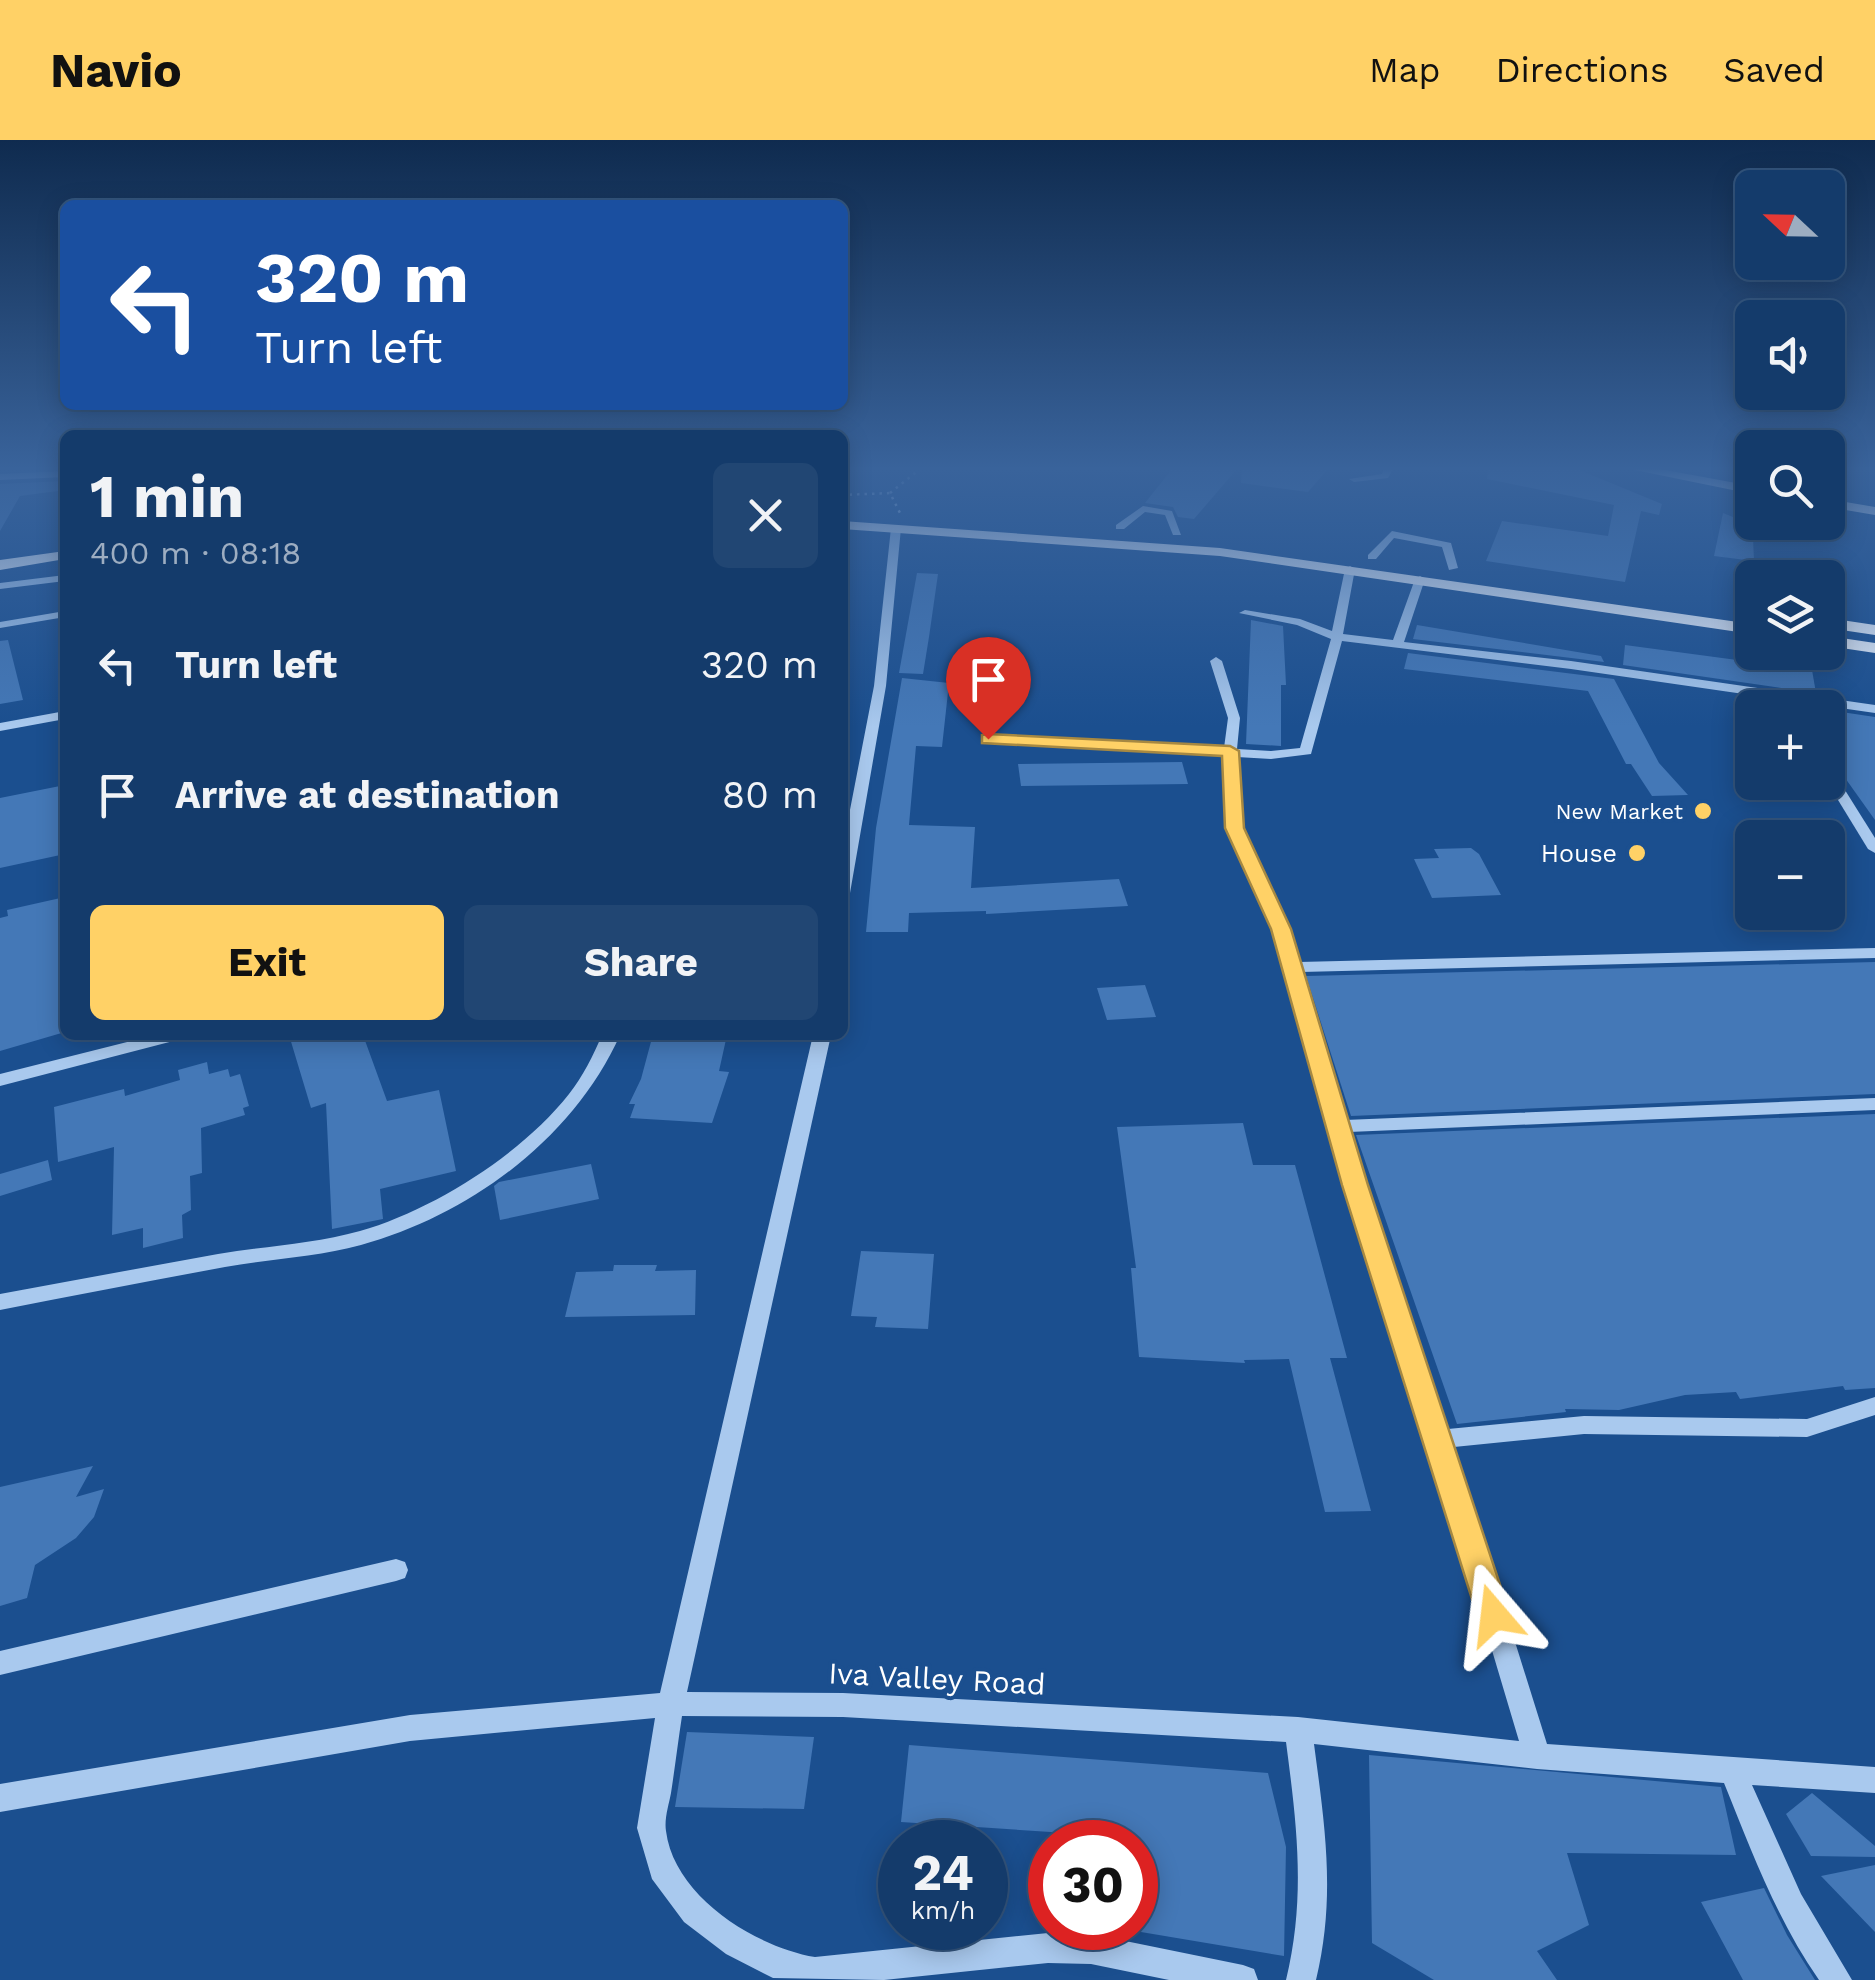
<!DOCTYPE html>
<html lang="en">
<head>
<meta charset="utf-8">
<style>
	:root { --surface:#143b6b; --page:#214673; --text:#f1f3f6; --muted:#9dadc1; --line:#33557e; --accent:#ffd166 }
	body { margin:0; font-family:"Work Sans",sans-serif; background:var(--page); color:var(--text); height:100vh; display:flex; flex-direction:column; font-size:38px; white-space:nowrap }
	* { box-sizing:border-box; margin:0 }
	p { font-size:32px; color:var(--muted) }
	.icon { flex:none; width:55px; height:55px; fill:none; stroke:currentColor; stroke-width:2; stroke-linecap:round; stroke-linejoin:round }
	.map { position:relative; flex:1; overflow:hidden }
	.side { position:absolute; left:60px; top:290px; width:788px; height:610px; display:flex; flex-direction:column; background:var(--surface); border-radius:15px; box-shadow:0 5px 25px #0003,0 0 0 2px var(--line) }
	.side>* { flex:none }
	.banner { position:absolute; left:60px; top:60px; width:788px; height:210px; border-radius:15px; box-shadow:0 5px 25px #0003,0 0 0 2px var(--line); background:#1a4fa0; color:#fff; overflow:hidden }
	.needle { width:65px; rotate:292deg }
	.fabs { position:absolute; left:1735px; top:30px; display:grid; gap:20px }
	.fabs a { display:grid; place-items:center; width:110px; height:110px; border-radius:15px; background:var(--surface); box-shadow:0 5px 25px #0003,0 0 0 2px var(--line); font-size:50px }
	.speed { position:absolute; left:878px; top:1680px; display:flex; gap:20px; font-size:50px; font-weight:700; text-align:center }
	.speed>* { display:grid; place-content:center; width:130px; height:130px; border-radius:50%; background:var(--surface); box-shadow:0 5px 25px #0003,0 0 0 2px var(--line); line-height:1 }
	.speed small { font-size:25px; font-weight:400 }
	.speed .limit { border:15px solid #d22; background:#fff; color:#111 }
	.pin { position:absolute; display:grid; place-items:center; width:85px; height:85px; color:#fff; margin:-102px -42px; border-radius:50% 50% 50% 0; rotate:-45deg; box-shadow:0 0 10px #0007 }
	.pin .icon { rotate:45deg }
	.me { position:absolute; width:110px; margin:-55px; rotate:343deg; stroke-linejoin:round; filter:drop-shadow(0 0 8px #0008) }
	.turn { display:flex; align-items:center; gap:35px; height:210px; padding:0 30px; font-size:45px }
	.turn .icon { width:130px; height:130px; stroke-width:2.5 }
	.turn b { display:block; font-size:70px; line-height:85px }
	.round { display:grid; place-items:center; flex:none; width:105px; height:105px; border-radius:15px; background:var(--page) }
	.headline { display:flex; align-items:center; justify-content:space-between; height:170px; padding:0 30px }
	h1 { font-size:60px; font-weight:700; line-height:75px }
	.action { display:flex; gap:20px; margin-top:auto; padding:20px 30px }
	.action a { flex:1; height:115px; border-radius:15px; background:var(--accent); color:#111; font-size:40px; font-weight:700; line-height:115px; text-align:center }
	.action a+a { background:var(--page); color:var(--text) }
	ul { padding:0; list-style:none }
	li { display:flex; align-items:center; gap:30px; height:130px; padding:0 30px }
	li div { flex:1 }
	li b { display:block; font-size:38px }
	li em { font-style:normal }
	header { display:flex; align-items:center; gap:60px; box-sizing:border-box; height:140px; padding:0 50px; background:var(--accent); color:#111 }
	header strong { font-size:48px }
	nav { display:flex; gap:55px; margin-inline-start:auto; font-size:35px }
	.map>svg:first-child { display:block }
	.building { fill:#4478b7 }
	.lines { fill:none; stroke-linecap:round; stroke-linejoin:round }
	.path { stroke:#a9c9ee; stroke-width:2.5; stroke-dasharray:2.5 5; stroke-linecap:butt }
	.minor { fill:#a9c9ee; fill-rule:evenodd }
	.major { fill:#f0f6ff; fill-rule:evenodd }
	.route { fill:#ffd166; stroke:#a68842; stroke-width:2.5 }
	.poi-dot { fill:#ffd166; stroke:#1b4f8f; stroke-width:4 }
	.labels { text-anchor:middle; stroke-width:8; stroke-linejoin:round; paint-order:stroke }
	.far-poi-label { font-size:22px; fill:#fff; stroke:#1b4f8f; text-anchor:end }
	.poi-label { font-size:25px; fill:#fff; stroke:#1b4f8f; text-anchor:end }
	.near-street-label { font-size:30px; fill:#fff; stroke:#1b4f8f }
</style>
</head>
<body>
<header>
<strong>Navio</strong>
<nav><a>Map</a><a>Directions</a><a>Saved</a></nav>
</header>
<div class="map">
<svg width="1875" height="1840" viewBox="0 0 1875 1840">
	<rect width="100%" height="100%" fill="#1b4f8f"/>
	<g class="building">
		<path d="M1172 329H1237L1194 379 1178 377 1173 367 1145 363Z"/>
		<path d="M1242 329H1328L1308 352 1241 343Z"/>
		<path d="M1488 329H1577L1662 364 1659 375 1641 371 1625 442 1486 421 1502 381 1608 396 1614 365 1487 339Z"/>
		<path d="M65 341V350L20 356 0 391V344Z"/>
		<path d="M1738 369 1752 373 1754 421 1714 416 1723 373 1733 377Z"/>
		<path d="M917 433 938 434 929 497 923 534 899 533Z"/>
		<path d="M1251 480 1283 486 1286 545H1281V606L1246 604Z"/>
		<path d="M1417 485 1601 516 1604 522 1413 499Z"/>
		<path d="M8 500 23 560 0 564V501Z"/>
		<path d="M1625 505 1812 530 1816 553 1623 525Z"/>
		<path d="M1408 513 1614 539 1659 623 1688 655 1652 656 1631 624H1626L1588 551 1404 529Z"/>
		<path d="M902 538 949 543 942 607 916 606 909 685 975 687 971 748 1119 739 1128 766 986 774V771L909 773 908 792H866L876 688Z"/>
		<path d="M1828 570 1875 577V680L1828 614Z"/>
		<path d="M1182 622 1188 644 1021 646 1018 624Z"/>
		<path d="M65 645V714L0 728V658Z"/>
		<path d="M1471 708 1479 714 1501 755 1432 758 1414 719 1439 718 1434 709Z"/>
		<path d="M65 757V892L0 911V778L8 776 7 770Z"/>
		<path d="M1875 822V954L1351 976 1306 836Z"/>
		<path d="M1145 845 1156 877 1107 880 1097 848Z"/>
		<path d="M289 895H363L387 961 439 950 456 1031 380 1049 383 1079 332 1089 326 963 311 968Z"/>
		<path d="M669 895H727L719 931 729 932 712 983 630 978 635 964H629L641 939 652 898Z"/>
		<path d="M207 922 209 934 228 929 230 937 240 934 249 966 243 968 245 975 201 988 202 1033 190 1036 191 1070 182 1075 183 1098 143 1108V1088L112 1095 114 1007 58 1022 54 967 124 949 125 956 180 940 178 930Z"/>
		<path d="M1875 974V1248L1845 1250 1843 1246 1740 1259 1736 1252 1685 1255 1619 1270 1565 1269 1566 1272 1457 1284 1356 995Z"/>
		<path d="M1243 983 1253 1025H1295L1347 1218H1330L1371 1371 1325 1372 1289 1219 1244 1220 1245 1223 1139 1217 1131 1128H1136L1117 987Z"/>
		<path d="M48 1020 52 1040 0 1056V1034Z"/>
		<path d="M591 1024 599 1059 500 1080 494 1046 499 1042Z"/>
		<path d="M861 1111 934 1114 928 1189 875 1187 877 1177 851 1176Z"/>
		<path d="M614 1125H657L655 1131 696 1130 695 1175 565 1177 576 1132 613 1131Z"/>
		<path d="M93 1326 76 1357 104 1349 94 1377 76 1398 35 1425 27 1458 0 1466V1347Z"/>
		<path d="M687 1592 814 1597 804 1669 675 1667Z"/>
		<path d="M909 1605 1268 1633 1286 1707 1284 1816 1135 1791V1702H1081V1694L901 1682Z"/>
		<path d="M1369 1615 1721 1647 1736 1715 1567 1713 1589 1785 1537 1811 1557 1840H1434L1372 1803Z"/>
		<path d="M1812 1653 1875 1706V1717L1811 1716 1786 1674Z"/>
		<path d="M1875 1725V1792L1821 1736Z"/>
		<path d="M1764 1748 1787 1795 1815 1840H1743L1701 1762Z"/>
	</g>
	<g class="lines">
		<g class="path">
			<path d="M890 353 920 329"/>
			<path d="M842 355 890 353 900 373"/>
		</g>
		<g class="minor">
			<path d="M1384 329H1393L1388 338 1354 342 1349 339 1382 334Z"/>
			<path d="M65 331V337L0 340V334Z"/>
			<path d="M1143 366 1172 371 1181 395H1173L1165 375 1145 372 1124 389H1116V385Z"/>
			<path d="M896 385 901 388 886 546 850 753 842 757V711L874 546 891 388Z"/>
			<path d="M1392 391 1451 403 1458 428 1449 430 1442 407 1394 398 1376 419H1368V415Z"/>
			<path d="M1350 426 1355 429 1343 494 1393 500 1415 439 1420 436 1425 439 1404 502 1571 521 1875 565V573L1571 529 1342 501 1311 614 1271 619 1237 617 1241 687 1289 789 1299 822 1875 808V818L1301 832 1345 980 1875 958V970L1349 992 1448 1289 1584 1276 1807 1279 1875 1257V1275L1807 1297 1584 1294 1454 1307 1547 1604 1875 1627V1653L1752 1645 1801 1754 1852 1840H1819C1777 1780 1751 1710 1724 1643L1537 1629 1314 1604C1325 1687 1336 1757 1316 1840H1286C1306 1757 1297 1686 1286 1602L843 1577 682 1576C678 1602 675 1627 671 1653 669 1664 664 1679 666 1691 674 1756 755 1807 815 1817L1048 1793 1091 1794 1243 1825 1254 1829 1258 1840H1169L1091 1824 1048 1823 884 1840 773 1838 726 1814 684 1782 652 1739 637 1688 655 1578 410 1601 0 1672V1644L410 1575 660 1553 813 895H831L687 1552 843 1553 1298 1577 1519 1601 1429 1299 1345 1045 1285 831 1281 827 1283 824 1273 789 1227 687 1224 616 988 603 982 599 988 595 1224 608 1228 578 1210 521 1216 517 1222 521 1240 578 1237 609 1271 611 1300 608 1331 499 1297 485 1239 473 1245 470 1300 479 1332 491 1345 429Z"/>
			<path d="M65 435V441L0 449V443Z"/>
			<path d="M65 471V477L0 488V482Z"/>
			<path d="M65 571V579L0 591V583Z"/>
			<path d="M1828 630 1833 631 1875 698V713L1868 709 1827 642Z"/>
			<path d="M155 895H184L181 899 0 946V934Z"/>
			<path d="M602 895H620C574 998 470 1075 361 1105 317 1117 270 1119 225 1127 150 1141 75 1155 0 1170V1154C72 1141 145 1127 218 1114 265 1106 314 1104 360 1091 433 1070 522 1014 569 954 583 936 593 916 602 895Z"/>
			<path d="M396 1419 405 1422 408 1430 405 1438 396 1441 0 1535V1511Z"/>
		</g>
		<g class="major">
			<path d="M1630 329H1660L1752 346V354Z"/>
			<path d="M1828 359 1875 367V375L1828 367Z"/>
			<path d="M842 381 1220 408 1752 484V494L1220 416 842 389Z"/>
			<path d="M65 411V419L0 430V420Z"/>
			<path d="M1828 478 1875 485V495L1828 488Z"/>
			<path d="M1828 496 1875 503V513L1828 506Z"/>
		</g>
	</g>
	<linearGradient id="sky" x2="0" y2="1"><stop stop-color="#0f2b4f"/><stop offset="0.56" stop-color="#39639b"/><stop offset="1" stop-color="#39639b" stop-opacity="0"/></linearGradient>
	<rect width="1875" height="587" fill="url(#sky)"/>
	<path class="route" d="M988 594 1230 606 1239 611 1244 688 1291 789 1368 1045 1510 1475 1505 1485 1494 1490 1482 1485 1477 1475 1342 1045 1271 789 1225 688 1222 616 982 603V595Z"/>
	<g class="poi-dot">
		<circle cx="1703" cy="671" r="10"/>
		<circle cx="1637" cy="713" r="10"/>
	</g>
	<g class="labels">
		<g class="far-poi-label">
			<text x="1683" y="679">New Market</text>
		</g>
		<g class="poi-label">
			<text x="1617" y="722">House</text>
		</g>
		<g class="near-street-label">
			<text transform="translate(937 1539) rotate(3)" y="10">Iva Valley Road</text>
		</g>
	</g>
</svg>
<div class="fabs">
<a><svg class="needle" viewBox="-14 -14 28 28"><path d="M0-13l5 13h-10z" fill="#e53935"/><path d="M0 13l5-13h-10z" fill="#9dadc1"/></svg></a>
<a><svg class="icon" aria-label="sound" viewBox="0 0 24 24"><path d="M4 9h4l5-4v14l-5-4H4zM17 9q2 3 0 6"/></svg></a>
<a><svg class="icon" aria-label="search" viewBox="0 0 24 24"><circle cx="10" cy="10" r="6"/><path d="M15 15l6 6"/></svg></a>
<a><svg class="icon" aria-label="layers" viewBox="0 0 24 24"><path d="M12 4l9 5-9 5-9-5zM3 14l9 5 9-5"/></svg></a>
<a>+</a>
<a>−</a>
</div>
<div class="speed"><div>24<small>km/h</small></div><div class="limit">30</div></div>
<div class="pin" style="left:988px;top:599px;background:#d93025"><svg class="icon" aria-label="arrive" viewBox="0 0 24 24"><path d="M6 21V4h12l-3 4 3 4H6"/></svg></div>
<svg class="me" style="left:1494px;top:1475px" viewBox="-20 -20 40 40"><path d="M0-17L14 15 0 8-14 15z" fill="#ffd166" stroke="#fff" stroke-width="4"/></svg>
<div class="banner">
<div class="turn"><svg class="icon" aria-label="left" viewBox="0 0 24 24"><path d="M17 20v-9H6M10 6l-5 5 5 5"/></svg><div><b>320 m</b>Turn left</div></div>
</div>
<section class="side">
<div class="headline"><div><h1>1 min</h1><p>400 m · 08:18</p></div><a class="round"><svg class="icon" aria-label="close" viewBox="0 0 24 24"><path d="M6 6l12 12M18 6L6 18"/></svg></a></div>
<ul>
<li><svg class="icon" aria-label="left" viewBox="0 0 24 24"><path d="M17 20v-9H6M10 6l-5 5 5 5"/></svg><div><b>Turn left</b></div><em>320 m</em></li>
<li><svg class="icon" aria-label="arrive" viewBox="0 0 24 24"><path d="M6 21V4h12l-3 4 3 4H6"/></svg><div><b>Arrive at destination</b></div><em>80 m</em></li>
</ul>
<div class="action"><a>Exit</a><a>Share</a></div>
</section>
</div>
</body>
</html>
